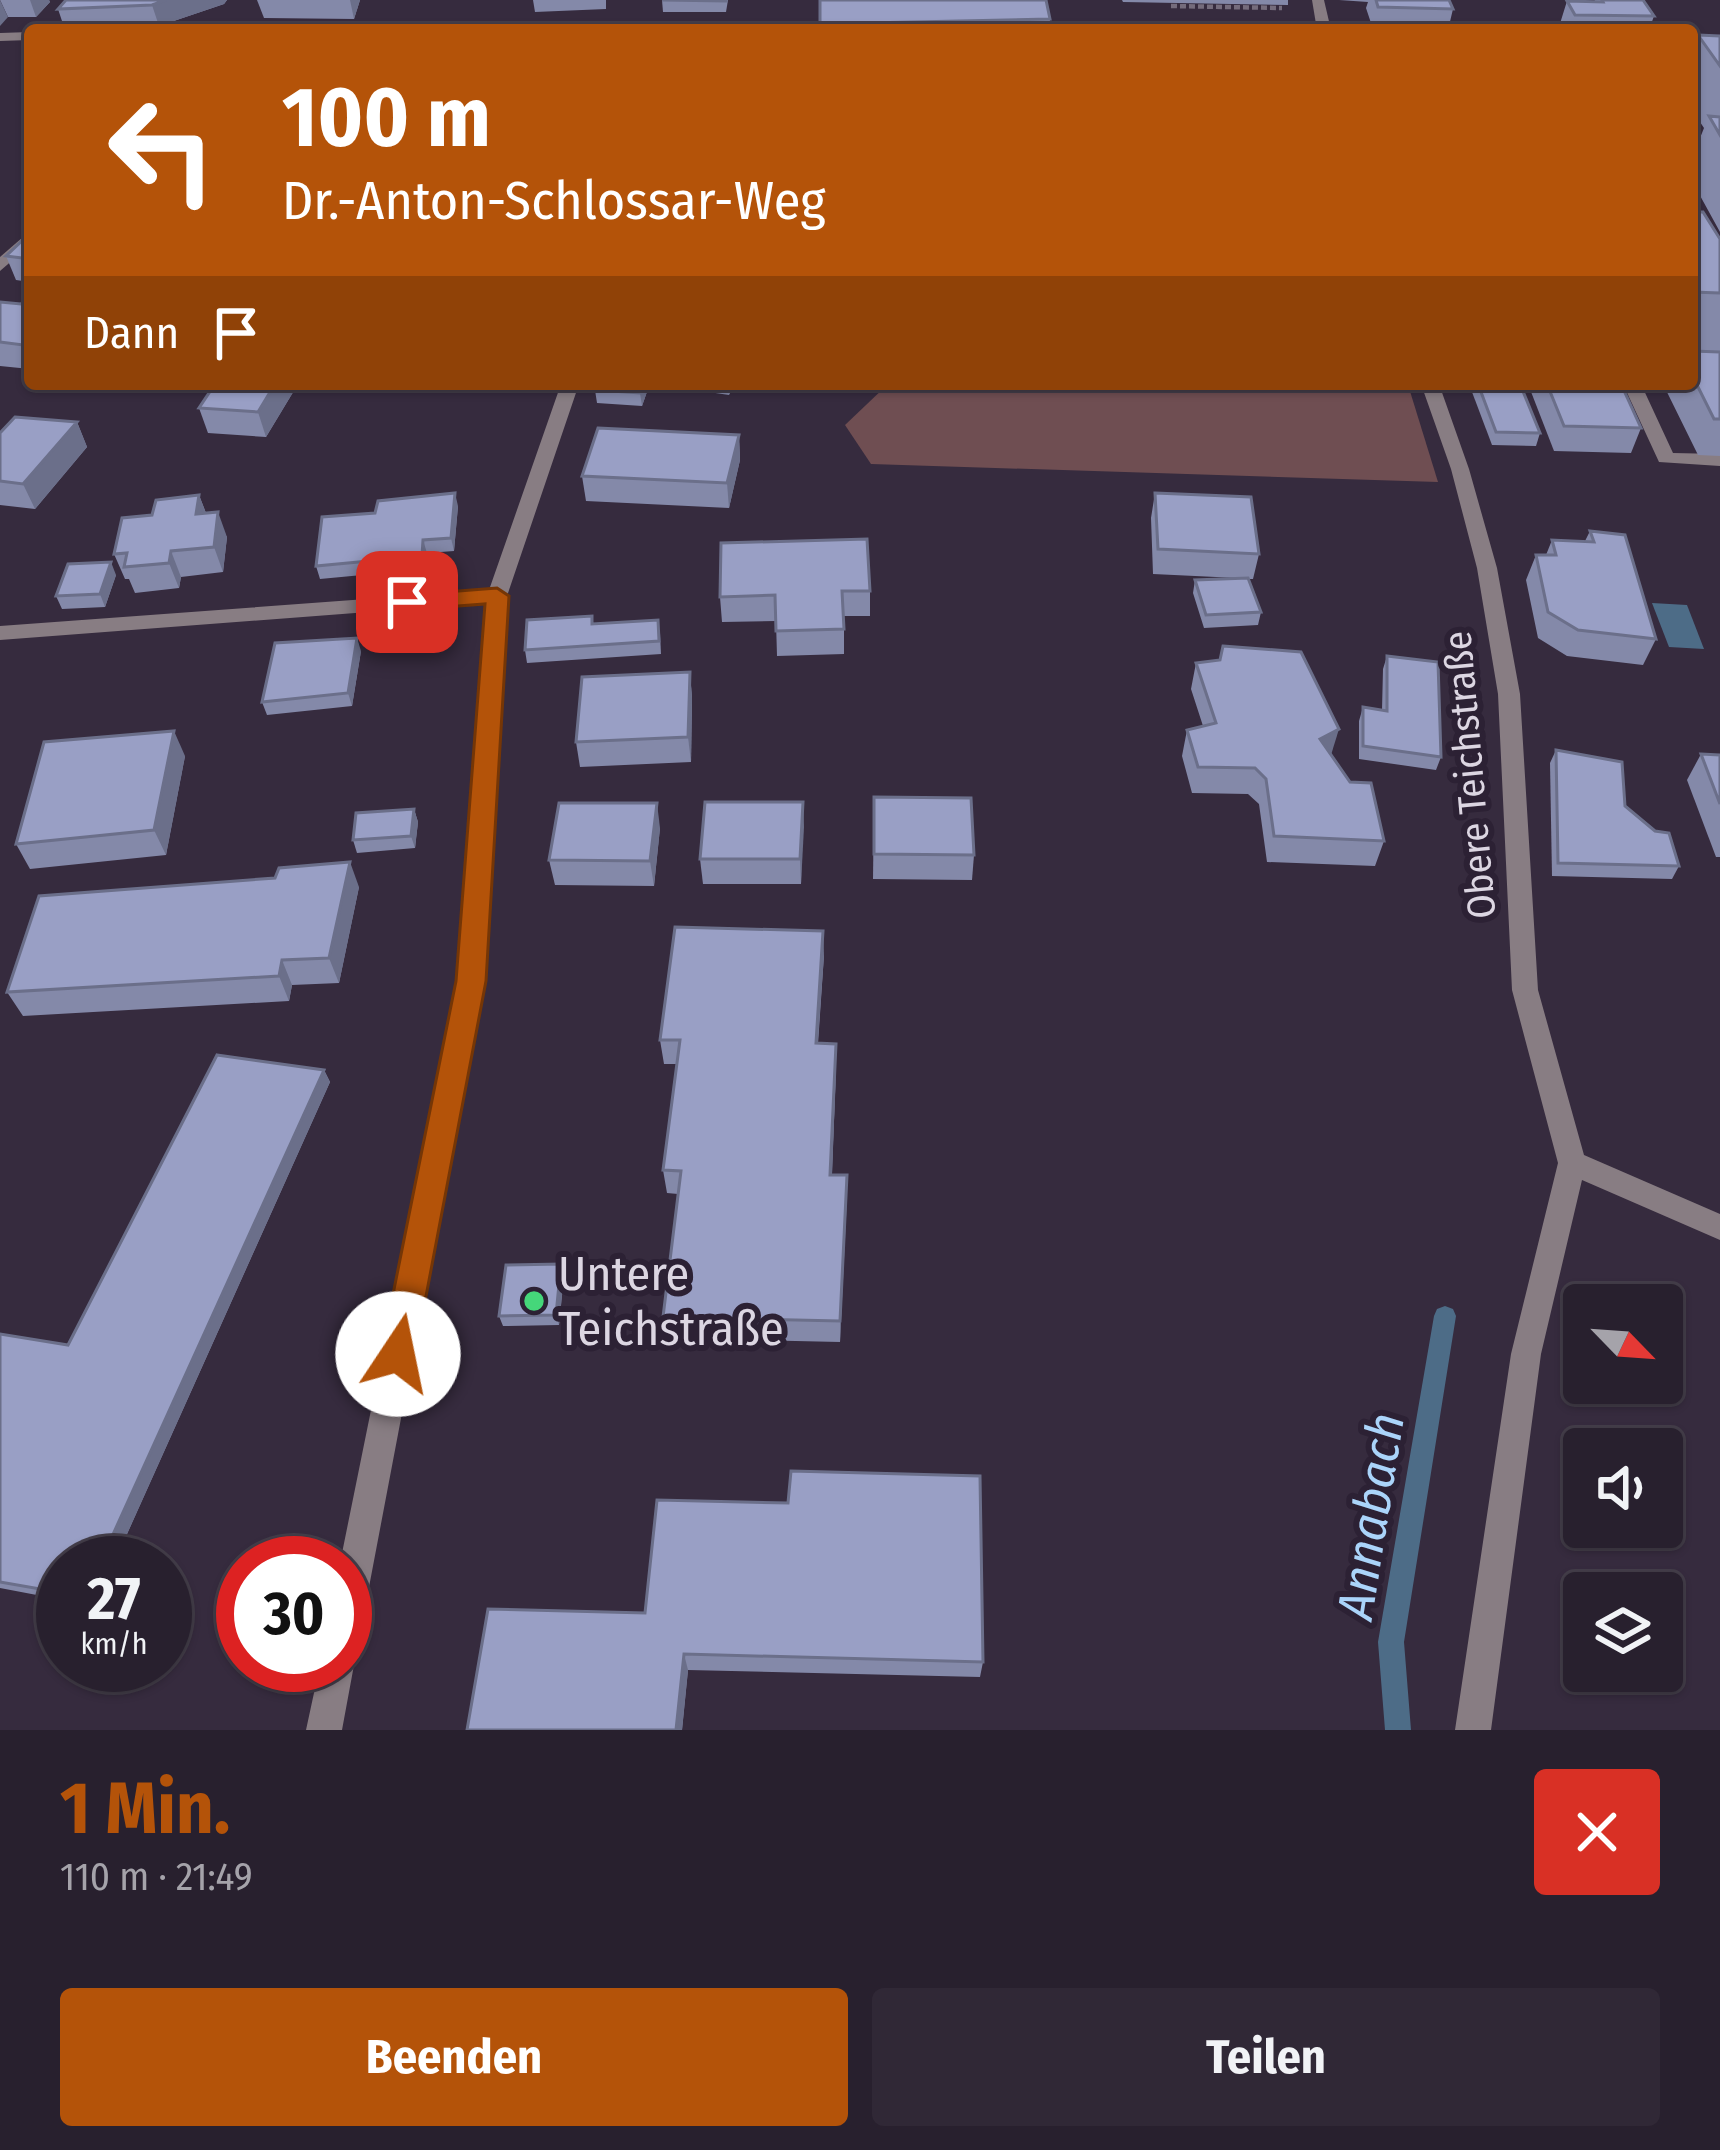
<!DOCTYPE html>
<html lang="de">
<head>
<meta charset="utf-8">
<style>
	:root { --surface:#28202e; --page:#302836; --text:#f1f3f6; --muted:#a5a3aa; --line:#443e4a; --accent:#b45309 }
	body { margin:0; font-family:"Fira Sans Condensed",sans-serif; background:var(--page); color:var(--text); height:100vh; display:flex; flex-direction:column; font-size:45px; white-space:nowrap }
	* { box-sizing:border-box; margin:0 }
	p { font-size:39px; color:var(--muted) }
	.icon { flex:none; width:66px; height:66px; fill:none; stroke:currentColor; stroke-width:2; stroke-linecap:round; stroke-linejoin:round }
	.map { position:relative; height:1730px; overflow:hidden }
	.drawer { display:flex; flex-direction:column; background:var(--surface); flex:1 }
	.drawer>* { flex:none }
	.hud { position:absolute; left:24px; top:24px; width:1674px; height:366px; border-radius:12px; box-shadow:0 3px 9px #0004,0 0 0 3px var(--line); background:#b45309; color:#fff; overflow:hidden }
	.needle { width:78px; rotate:115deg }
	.controls { position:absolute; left:1563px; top:1284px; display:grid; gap:24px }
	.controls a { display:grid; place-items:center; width:120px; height:120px; border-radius:12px; background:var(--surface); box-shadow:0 3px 9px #0004,0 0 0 3px var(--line); font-size:60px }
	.speed { position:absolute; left:36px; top:1536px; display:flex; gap:24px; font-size:60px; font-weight:700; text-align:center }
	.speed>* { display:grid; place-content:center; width:156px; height:156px; border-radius:50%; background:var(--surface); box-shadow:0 3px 9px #0004,0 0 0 3px var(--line); line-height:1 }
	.speed small { font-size:30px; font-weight:400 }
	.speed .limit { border:18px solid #d22; background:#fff; color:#111 }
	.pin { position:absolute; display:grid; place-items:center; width:102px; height:102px; color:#fff; margin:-51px; border-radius:24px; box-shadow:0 6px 18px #0006 }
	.me { position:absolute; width:132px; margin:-66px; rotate:11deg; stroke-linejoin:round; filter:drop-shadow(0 0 9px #0008) }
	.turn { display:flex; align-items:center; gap:42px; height:252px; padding:0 60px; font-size:54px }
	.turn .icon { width:156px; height:156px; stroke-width:2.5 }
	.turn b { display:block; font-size:84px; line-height:102px }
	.then { display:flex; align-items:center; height:114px; padding:0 60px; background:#0003; gap:24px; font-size:45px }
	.round { display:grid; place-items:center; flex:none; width:126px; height:126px; border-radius:12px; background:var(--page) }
	.overview { display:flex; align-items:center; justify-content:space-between; height:204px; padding:0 60px }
	h1 { font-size:72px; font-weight:700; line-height:90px; color:var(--accent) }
	.action { display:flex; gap:24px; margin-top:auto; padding:24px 60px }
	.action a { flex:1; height:138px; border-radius:12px; background:var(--accent); color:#fff; font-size:48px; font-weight:700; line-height:138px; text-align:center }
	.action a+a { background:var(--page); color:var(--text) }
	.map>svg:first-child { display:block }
	.green { fill:#6f4e52 }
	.water { fill:#4d6c87 }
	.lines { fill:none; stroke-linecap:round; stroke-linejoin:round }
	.stream { fill:#4d6c87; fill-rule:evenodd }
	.path { stroke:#756c7c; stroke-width:4.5; stroke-dasharray:6 3; stroke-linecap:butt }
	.service { fill:#887d83; fill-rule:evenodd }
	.minor { fill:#887d83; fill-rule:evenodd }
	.wall { fill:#8489a9 }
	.shaded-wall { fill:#6b6f8a }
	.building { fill:#999fc5; stroke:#6b6f8a; stroke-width:3 }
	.route { fill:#b45309; stroke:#753606; stroke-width:3 }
	.poi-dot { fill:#45d77a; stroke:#2c2134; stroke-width:4.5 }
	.labels { text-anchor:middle; stroke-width:12; stroke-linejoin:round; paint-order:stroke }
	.street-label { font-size:39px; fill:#dcd6e2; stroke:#2c2134 }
	.near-poi-label { font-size:48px; fill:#dcd6e2; stroke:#2c2134; text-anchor:start }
	.near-water-label { font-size:51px; font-style:italic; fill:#aad4fa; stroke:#2c2134 }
</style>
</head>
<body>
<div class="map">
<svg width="1720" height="1730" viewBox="0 0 1720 1730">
	<rect width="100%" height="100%" fill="#362b3e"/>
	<path class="green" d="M887 385 1409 388 1438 482 871 464 845 425Z"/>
	<path class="water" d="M1652 603 1687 605 1704 649 1669 647Z"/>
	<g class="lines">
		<path class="stream" d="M1445 1306 1453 1309 1456 1316 1404 1642 1411 1730H1385L1378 1642 1434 1316 1437 1309Z"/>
		<g class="path">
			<path d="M1171 6 1282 8"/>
			<path d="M1692 130 1709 145 1720 146"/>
		</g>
		<path class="service" d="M1623 384H1641L1673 453 1720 454V466L1659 462Z"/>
		<g class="minor">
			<path d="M1312 0H1324L1331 30H1317Z"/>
			<path d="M796 21 798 24 791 28 263 30 270 26Z"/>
			<path d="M30 32V40L0 41V33Z"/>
			<path d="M30 231V245L0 271V257Z"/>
			<path d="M561 384H579L507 596 484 981 362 1624 357 1636 345 1641V1563H340L458 981 486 603 0 640V626L489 590Z"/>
			<path d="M1421 384H1439L1469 469 1497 568 1520 694 1538 990 1584 1155 1720 1214V1240L1582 1180 1541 1354 1491 1730H1455L1511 1354 1558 1163 1512 990 1498 694 1477 568 1451 469Z"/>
			<path d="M345 1651 354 1665 342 1730H306L320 1665H345Z"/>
		</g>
	</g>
	<g class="wall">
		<path d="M0 0H49L50 2 36 17H8Z"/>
		<path d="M66 0H227L224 4 159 26 65 30 58 9Z"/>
		<path d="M257 0H360L354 19 264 18Z"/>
		<path d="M533 0H606V9L535 12Z"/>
		<path d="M662 0H728L726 12H663Z"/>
		<path d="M820 0 1050 19 1049 30H820Z"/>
		<path d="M1122 0H1288V5L1123 2Z"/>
		<path d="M1339 0H1449L1453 9 1448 30 1373 29 1366 8 1368 2Z"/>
		<path d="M1595 0H1643L1654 16 1649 30H1558L1567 1 1594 2Z"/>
		<path d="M1698 35 1720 36V232L1692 181V158L1704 128 1692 110V50Z"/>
		<path d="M1692 212 1720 239V456L1698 455 1664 386 1665 384H1692Z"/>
		<path d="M30 237V282L16 280 6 256Z"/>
		<path d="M30 295V369L0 366V302L21 304Z"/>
		<path d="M215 384H298L266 437 208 433 199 408Z"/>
		<path d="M598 384H649V386L642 406 597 403 595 390Z"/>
		<path d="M654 384H735L729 395Z"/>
		<path d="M1469 384H1520L1540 433 1536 446 1492 445Z"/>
		<path d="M1528 384H1621L1641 428 1631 453 1554 451Z"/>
		<path d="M77 422 87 447 35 509 0 505V433Z"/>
		<path d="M739 435 740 460 729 508 586 501 582 476Z"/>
		<path d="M1155 493 1259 554 1253 579H1249L1261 612 1258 625 1204 628 1193 593 1195 580 1237 578 1153 574 1151 518Z"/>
		<path d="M199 495 206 513 227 537 223 572 181 577 179 588 135 593 129 579H125L114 554 152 515Z"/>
		<path d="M458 506 454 551 427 553 426 569 320 579 316 566Z"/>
		<path d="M1590 531 1656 639 1643 665 1567 656 1538 638 1526 580 1536 555H1546L1552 540 1585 541Z"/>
		<path d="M116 575 105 607 62 609 56 596Z"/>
		<path d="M870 591V616H844V654L777 656 776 621 722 622 720 597Z"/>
		<path d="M593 624 660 633 661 654 527 663 525 650Z"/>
		<path d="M361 651 352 706 267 715 262 702Z"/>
		<path d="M1387 656 1441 757 1436 770 1359 759V721L1363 707 1382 710 1383 669Z"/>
		<path d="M1196 663 1331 755 1384 841 1375 866 1267 862 1259 804 1248 794 1192 793 1182 756 1187 730 1203 726 1191 689Z"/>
		<path d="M690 672 692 698 691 762 580 767 576 742Z"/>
		<path d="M1556 750 1655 831 1679 866 1672 879 1552 876 1550 763Z"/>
		<path d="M1701 754 1720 755V857H1716L1687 780Z"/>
		<path d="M185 756 166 855 30 869 16 844Z"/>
		<path d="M874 797 974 855 972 880 873 879Z"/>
		<path d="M803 802 801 884H703L700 859Z"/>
		<path d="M414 809 418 822 415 848 357 853 353 840Z"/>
		<path d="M660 828 654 886 555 885 549 860Z"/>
		<path d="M359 887 339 983 292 985 289 1001 23 1016 7 992Z"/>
		<path d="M824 955 818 1044 836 1068 832 1175H847L840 1342 667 1338 663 1317 678 1194 667 1193 663 1170 677 1064H664L660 1040Z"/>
		<path d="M324 1070 330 1082 114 1563H63V1600L0 1588V1334L68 1345Z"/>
		<path d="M561 1264 564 1275 559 1325 503 1326 499 1316Z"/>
		<path d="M488 1609 983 1662 980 1677 688 1670 682 1730H467Z"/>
	</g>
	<g class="shaded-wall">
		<path d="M0 0 8 17 0 26Z"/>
		<path d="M30 0H49L50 2 36 17Z"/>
		<path d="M166 0H227L224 4 159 26 152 5Z"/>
		<path d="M350 0H360L354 19Z"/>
		<path d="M30 338V361L23 345Z"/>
		<path d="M275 384H298L266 437 258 412Z"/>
		<path d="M644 384H649V386L642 406 640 393Z"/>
		<path d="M77 422 87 447 35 509 23 484Z"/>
		<path d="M739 435 740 460 729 508 727 483Z"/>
		<path d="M455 493 458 506 454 551 451 538Z"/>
		<path d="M199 495 209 521 196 514Z"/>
		<path d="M218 512 227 537 223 572 214 547Z"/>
		<path d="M423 540 427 553 426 569 422 556Z"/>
		<path d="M171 551 181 577 179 588 169 563Z"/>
		<path d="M111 562 116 575 105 607 100 594Z"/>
		<path d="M357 638 361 651 352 706 348 693Z"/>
		<path d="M690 672 692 698 691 762 688 737Z"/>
		<path d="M1339 729 1331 755 1320 739Z"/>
		<path d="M174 731 185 756 166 855 154 830Z"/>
		<path d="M803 802 804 827 801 884 800 859Z"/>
		<path d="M657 803 660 828 654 886 650 861Z"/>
		<path d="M414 809 418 822 415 848 411 836Z"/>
		<path d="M350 862 359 887 339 983 329 958Z"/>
		<path d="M823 931 824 955 816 1067V1043Z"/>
		<path d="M282 960 292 985 289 1001 279 976Z"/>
		<path d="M836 1044V1068L831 1198 830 1175Z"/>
		<path d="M324 1070 330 1082 114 1563H100Z"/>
		<path d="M847 1175V1198L840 1342V1321Z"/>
		<path d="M561 1264 564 1275 559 1325 556 1315Z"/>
		<path d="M684 1654 688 1670 682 1730H676Z"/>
	</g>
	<g class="building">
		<path d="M66 0H166L152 5 58 9Z"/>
		<path d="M662 0H726V1Z"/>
		<path d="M820 0H1046L1050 19 820 24Z"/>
		<path d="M1376 0H1449L1453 9 1378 7Z"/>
		<path d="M1602 0H1643L1654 16 1575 15 1567 1 1603 2Z"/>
		<path d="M1278 23 1280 30H1172L1170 24Z"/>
		<path d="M1698 35 1720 36V66Z"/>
		<path d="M1709 116 1720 117V135Z"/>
		<path d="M1692 212H1703L1720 239V293L1692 292Z"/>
		<path d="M27 236 30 237V259L6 256Z"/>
		<path d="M30 295V338L23 345 0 342V302L21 304Z"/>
		<path d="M1692 351 1720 352V419H1714L1692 375Z"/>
		<path d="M215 384H275L258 412 199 408Z"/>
		<path d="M598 384H644L640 393 595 390Z"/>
		<path d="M1478 384H1520L1540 433 1496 432Z"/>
		<path d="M1547 384H1621L1641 428 1564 426Z"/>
		<path d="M15 417 77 422 23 484 0 481V433Z"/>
		<path d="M598 428 739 435 727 483 582 476Z"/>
		<path d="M455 493 451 538 423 540 422 556 316 566 322 517 375 513 378 501Z"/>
		<path d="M1155 493 1251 497 1259 554 1158 549Z"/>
		<path d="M199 495 196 514 218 512 214 547 171 551 169 563 124 567 127 553 114 554 122 518 152 515 156 500Z"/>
		<path d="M1590 531 1625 535 1656 639 1578 630 1548 612 1536 555H1556L1552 540 1594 542Z"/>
		<path d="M867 539 870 591H842L844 629 776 631 775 595 720 597 721 543Z"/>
		<path d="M111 562 100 594 56 596 68 564Z"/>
		<path d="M1248 578 1261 612 1206 615 1195 580Z"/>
		<path d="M592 616V624L658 620 659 641 525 650 527 620Z"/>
		<path d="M357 638 348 693 262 702 275 643Z"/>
		<path d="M1223 646 1301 652 1339 729 1320 739 1350 782 1371 783 1384 841 1274 836 1266 779 1255 768 1198 767 1187 730 1216 723 1196 663 1220 660Z"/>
		<path d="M1387 656 1438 662 1441 757 1363 746V707L1387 711Z"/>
		<path d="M690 672 688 737 576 742 582 677Z"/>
		<path d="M174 731 154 830 16 844 44 742Z"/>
		<path d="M1556 750 1622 762 1625 806 1655 831 1669 833 1679 866 1558 863Z"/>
		<path d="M1701 754 1720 755V804Z"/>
		<path d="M874 797 971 798 974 855 874 854Z"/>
		<path d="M705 802H803L800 859H700Z"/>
		<path d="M559 803H657L650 861 549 860Z"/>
		<path d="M414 809 411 836 353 840 356 813Z"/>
		<path d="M350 862 329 958 282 960 279 976 7 992 39 896 275 878 279 868Z"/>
		<path d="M675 927 823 931 816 1043 836 1044 830 1175H847L840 1321 663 1317 681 1171 663 1170 680 1040H660Z"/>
		<path d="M217 1055 324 1070 100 1563H63V1593L0 1582V1334L68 1345Z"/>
		<path d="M561 1264 556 1315 499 1316 506 1265Z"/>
		<path d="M791 1471 980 1476 983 1662 684 1654 676 1730H467L488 1609 645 1613 657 1500 788 1503Z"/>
	</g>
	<path class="route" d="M497 588 509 596 486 981 415 1354 410 1366 398 1371 386 1366 381 1354 456 981 485 604 407 610 395 602 407 595Z"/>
	<circle class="poi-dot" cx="534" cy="1301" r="12"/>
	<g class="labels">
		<g class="street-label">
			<text transform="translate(1469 775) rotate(-95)" y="14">Obere Teichstraße</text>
		</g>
		<g class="near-poi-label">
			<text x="558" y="1290">Untere<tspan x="558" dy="55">Teichstraße</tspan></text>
		</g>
		<g class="near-water-label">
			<text transform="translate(1370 1516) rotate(-81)" y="18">Annabach</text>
		</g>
	</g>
</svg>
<div class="controls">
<a><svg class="needle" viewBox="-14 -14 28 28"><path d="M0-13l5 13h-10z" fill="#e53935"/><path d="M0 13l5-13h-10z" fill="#a5a3aa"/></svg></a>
<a><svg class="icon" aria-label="sound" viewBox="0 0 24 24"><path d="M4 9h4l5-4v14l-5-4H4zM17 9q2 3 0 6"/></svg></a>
<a><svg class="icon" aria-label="layers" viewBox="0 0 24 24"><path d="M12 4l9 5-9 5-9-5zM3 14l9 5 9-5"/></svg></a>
</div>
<div class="speed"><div>27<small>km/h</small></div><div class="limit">30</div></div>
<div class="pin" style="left:407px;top:602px;background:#d93025"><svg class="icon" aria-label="arrive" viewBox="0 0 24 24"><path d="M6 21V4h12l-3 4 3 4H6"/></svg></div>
<svg class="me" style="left:398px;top:1354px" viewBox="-20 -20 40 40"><circle r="19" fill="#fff"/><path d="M0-13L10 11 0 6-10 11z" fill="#b45309"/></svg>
<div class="hud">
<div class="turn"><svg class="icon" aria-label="left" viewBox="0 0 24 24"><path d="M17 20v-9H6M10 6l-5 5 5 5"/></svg><div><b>100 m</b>Dr.-Anton-Schlossar-Weg</div></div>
<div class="then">Dann<svg class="icon" aria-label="arrive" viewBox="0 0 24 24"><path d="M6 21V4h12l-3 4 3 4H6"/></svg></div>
</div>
</div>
<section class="drawer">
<div class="overview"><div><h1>1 Min.</h1><p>110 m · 21:49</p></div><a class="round" style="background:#d93025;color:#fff"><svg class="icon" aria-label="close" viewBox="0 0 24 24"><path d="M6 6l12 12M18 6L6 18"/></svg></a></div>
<div class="action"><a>Beenden</a><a>Teilen</a></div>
</section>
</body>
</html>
